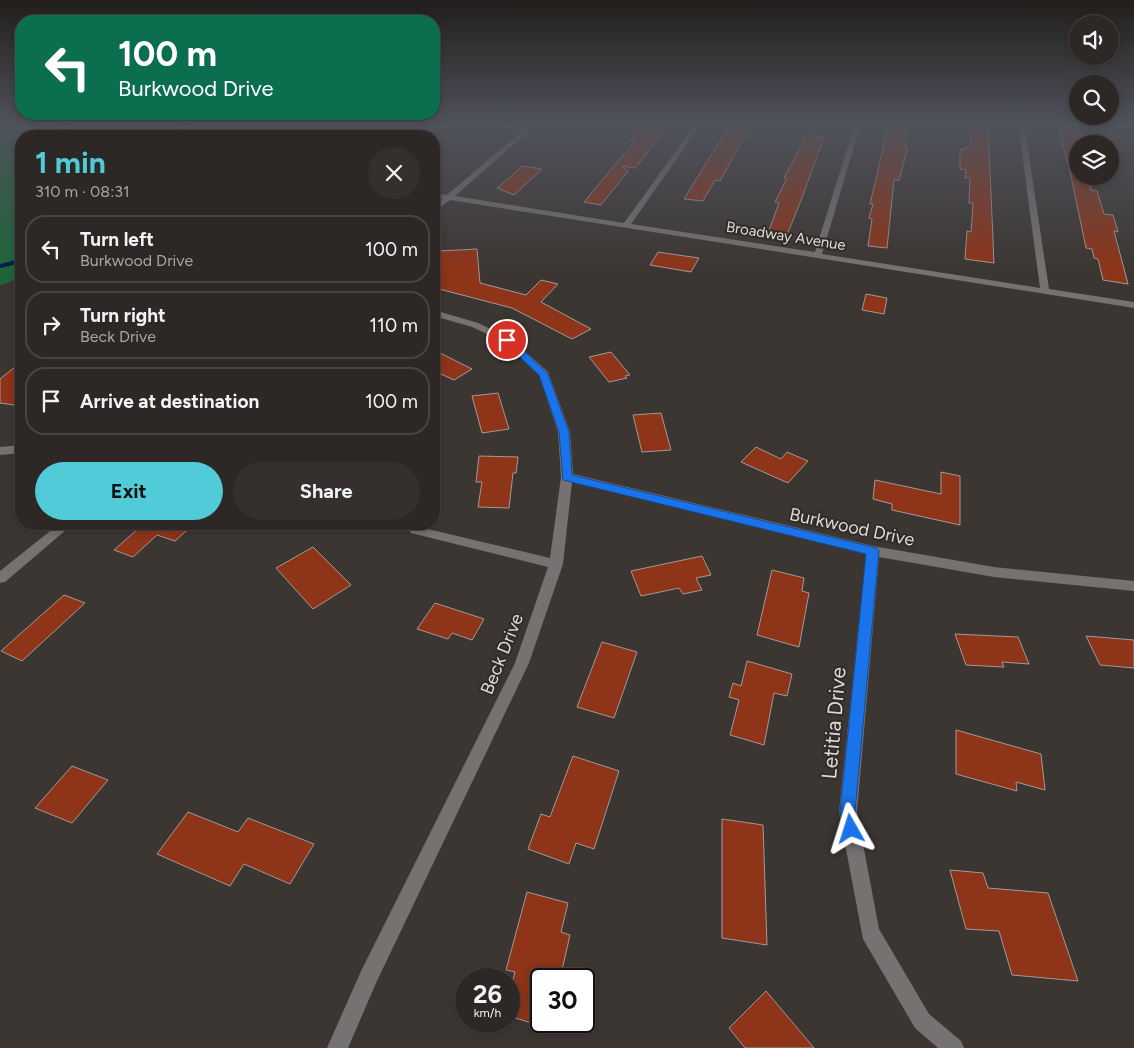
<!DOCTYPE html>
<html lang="en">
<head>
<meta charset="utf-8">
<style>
	:root { --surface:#2d2826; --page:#35302e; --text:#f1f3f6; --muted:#a7a6a7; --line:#484443; --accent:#52cbd8 }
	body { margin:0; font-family:Figtree,sans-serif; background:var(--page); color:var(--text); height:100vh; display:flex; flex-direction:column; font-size:19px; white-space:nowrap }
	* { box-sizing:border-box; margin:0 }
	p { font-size:16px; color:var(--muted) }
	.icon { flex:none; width:28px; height:28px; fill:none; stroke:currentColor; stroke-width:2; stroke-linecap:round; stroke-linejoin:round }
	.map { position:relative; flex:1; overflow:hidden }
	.panel { position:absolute; left:15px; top:130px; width:425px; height:400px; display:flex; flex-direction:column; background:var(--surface); border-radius:20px; box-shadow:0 2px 8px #0003,0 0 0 1px var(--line) }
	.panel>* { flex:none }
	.hud { position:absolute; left:15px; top:15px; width:425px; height:105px; border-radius:20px; box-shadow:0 2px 8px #0003,0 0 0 1px var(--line); background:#0b6e4f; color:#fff; overflow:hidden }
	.controls { position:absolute; left:1069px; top:15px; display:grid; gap:10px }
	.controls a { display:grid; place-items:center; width:50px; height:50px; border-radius:50%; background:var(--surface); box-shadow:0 2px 8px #0003,0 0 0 1px var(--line); font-size:25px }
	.speed { position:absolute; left:455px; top:968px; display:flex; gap:10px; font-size:25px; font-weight:700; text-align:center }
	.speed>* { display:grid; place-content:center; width:65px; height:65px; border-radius:50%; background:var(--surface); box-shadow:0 2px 8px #0003,0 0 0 1px var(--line); line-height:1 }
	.speed small { font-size:12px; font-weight:400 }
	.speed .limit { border:2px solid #111; border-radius:8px; background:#fff; color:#111 }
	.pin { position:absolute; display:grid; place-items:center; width:42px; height:42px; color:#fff; margin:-21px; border:2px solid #fff; border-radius:50%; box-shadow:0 1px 5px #0007 }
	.me { position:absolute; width:55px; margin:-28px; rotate:354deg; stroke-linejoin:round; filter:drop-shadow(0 0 4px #0008) }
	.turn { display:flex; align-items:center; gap:18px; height:105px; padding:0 20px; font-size:22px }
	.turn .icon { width:65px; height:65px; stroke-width:2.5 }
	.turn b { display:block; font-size:35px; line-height:42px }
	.round { display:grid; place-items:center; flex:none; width:52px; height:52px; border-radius:26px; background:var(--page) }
	.headline { display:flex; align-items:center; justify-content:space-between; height:85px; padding:0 20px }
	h1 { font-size:30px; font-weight:700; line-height:38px; color:var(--accent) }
	.button { display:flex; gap:10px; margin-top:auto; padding:10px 20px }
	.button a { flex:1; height:58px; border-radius:30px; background:var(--accent); color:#111; font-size:20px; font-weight:700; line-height:58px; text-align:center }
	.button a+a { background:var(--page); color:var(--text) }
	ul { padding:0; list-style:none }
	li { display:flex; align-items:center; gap:15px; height:68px; margin:0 10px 8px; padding:0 10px; border:2px solid var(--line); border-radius:20px }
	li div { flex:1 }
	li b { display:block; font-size:19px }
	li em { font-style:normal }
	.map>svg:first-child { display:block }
	.green { fill:#1e653a }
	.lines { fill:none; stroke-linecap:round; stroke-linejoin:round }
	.stream { stroke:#011b50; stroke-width:4 }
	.building { fill:#8d3419; stroke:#a29a97 }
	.minor { fill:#767271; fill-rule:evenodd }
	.route { fill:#1a73e8; stroke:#114b97 }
	.labels { text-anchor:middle; stroke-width:4; stroke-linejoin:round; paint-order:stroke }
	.far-street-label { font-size:15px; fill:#dfdbd9; stroke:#322c29 }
	.street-label { font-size:18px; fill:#dfdbd9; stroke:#322c29 }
	.near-street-label { font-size:21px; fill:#dfdbd9; stroke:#322c29 }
</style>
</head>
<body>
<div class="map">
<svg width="1134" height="1048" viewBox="0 0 1134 1048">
	<rect width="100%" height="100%" fill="#3c3633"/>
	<path class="green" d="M0 125 70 136H21V278L0 285Z"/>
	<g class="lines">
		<path class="stream" d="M0 266 21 261"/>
	</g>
	<g class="building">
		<path d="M645 123H671L635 168 622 166 628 171 601 205 584 202 635 141H630Z"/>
		<path d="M731 123H750L746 129H749L720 181 715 180 703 201 684 199Z"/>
		<path d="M889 123H908L905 147H908L899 180H894L887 248 868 246 872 219 869 218 873 204H870Z"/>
		<path d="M971 123 988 124 994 263 965 259 967 231 971 232 973 203H969L970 178H965L966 170 960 169V149L965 150V147H970Z"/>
		<path d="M1057 123H1077L1083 143H1078V177L1089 179 1091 190 1097 191 1104 214 1113 215 1118 232 1114 231 1128 284 1103 280 1098 259 1094 258 1092 249 1086 248 1071 176Z"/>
		<path d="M807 135 824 137 802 198 787 235 768 233 779 203 775 202 787 178H784Z"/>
		<path d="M523 166 542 169 514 195 497 188Z"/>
		<path d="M477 249 480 283 526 295 541 280 558 284 541 302 591 329 572 339 512 308 439 289 438 251Z"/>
		<path d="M658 252 678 255 699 258 691 272 650 265Z"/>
		<path d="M866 294 887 298 884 314 862 310Z"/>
		<path d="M434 350 472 369 454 380 434 371Z"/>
		<path d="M611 352 630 375 625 376 627 378 609 382 589 357Z"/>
		<path d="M21 362V406L0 403V379Z"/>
		<path d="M498 393 509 429 482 433 472 396Z"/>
		<path d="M661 413 671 450 642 452 633 415Z"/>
		<path d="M756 447 781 459 787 452 808 461 788 483 741 462Z"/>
		<path d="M479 456 518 457 516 473H513L509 508 478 507 482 482H476Z"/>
		<path d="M941 472 960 476V525L892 510V504L873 499 875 480 941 494Z"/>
		<path d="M133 524H194L175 541 157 535 133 557 114 550 139 528 132 526Z"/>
		<path d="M313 547 351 585 313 609 276 568Z"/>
		<path d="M702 556 711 575 696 578 702 590 683 594 679 588 641 596 631 571Z"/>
		<path d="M772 570 804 578 802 591 809 593 799 647 757 635Z"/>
		<path d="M64 595 85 603 22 661 1 651Z"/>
		<path d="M435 603 484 619 472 640 452 633 448 639 417 629Z"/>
		<path d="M955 634 1018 637 1029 664 1002 662 1004 667 966 665Z"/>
		<path d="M1086 636 1134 640V668L1100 665Z"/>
		<path d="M602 642 637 652 614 718 577 707Z"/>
		<path d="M747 661 792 674 787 696 774 693 764 745 730 735 739 700 729 697 733 683 741 686Z"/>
		<path d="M956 730 1041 754 1045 790 1016 782 1017 791 956 774Z"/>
		<path d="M573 756 619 771 594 849 576 843 569 864 528 849 541 814 550 817Z"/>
		<path d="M72 766 108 780 72 823 35 808Z"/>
		<path d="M188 812 238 832 248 818 314 844 290 884 244 864 230 886 157 854Z"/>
		<path d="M722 819 763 825 767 945 722 938Z"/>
		<path d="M950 870 983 873 988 888 1048 893 1078 981 1012 975 999 931 966 929Z"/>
		<path d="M527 892 568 903 561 932 570 935 560 979H541V1026L509 1016V995L515 972 506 970Z"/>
		<path d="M766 991 814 1048H745L729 1028Z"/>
	</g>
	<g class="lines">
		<g class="minor">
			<path d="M0 123 50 131 73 123H80L58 132 73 136H60L0 127Z"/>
			<path d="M189 123H196L170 136H162Z"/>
			<path d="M491 123H502L527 127 532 123H538L455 196 624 223 696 123H702L631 224 815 252 855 123H861L822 254 1040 288 1018 123H1024L1049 289 1134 302V308L450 200 434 212V206L443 199 434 197V193L447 195 523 130Z"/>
			<path d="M434 310 478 323 510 338 548 372 570 432 573 474 873 546 994 567 1134 581V591L994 577 879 557 857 812 879 929 929 1014 961 1041 964 1048H938L915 1028 863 939 839 812 866 554 572 482 563 564 529 663 376 983 348 1048H327L362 969 515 663 548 567 415 534 411 533 409 530 411 527 415 526 550 558 561 477 558 432 539 375 504 342 472 327 434 316Z"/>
			<path d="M21 445V453L0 455V447Z"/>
			<path d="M59 524H73L5 582 0 583V571Z"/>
		</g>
	</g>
	<linearGradient id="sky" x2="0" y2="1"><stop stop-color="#211e1c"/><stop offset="0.46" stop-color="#50525b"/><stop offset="1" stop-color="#50525b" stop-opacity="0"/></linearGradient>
	<rect width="1134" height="269" fill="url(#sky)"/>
	<path class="route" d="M504 338H510L548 374 569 432 572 475 877 548 879 551 855 812 859 829 856 834 851 837 845 834 840 812 866 554 563 480 559 432 539 375 504 342Z"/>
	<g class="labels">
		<g class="far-street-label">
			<text transform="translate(786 236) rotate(9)" y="5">Broadway Avenue</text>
		</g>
		<g class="street-label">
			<text transform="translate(852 527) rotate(12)" y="6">Burkwood Drive</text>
			<text transform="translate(502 654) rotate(-68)" y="6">Beck Drive</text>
		</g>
		<g class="near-street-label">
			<text transform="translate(834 723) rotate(-85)" y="7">Letitia Drive</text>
		</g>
	</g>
</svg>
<div class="controls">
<a><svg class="icon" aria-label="sound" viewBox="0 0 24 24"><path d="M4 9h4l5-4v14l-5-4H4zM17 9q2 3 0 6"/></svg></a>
<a><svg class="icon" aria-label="search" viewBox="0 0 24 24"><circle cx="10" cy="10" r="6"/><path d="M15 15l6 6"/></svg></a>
<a><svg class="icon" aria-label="layers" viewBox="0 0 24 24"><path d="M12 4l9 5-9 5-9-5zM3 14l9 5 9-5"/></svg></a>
</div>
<div class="speed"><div>26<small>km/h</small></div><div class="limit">30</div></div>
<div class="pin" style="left:507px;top:340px;background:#d93025"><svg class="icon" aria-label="arrive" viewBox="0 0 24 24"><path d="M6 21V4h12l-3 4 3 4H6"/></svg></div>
<svg class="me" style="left:851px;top:829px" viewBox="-20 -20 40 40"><path d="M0-17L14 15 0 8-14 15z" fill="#1a73e8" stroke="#fff" stroke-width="4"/></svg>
<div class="hud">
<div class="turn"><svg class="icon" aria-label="left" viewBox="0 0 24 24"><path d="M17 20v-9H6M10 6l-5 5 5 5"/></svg><div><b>100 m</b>Burkwood Drive</div></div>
</div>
<section class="panel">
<div class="headline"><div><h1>1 min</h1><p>310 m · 08:31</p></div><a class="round"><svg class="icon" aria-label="close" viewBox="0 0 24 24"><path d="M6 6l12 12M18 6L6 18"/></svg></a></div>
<ul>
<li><svg class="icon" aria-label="left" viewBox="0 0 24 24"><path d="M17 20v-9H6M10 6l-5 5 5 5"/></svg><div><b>Turn left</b><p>Burkwood Drive</p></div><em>100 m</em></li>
<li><svg class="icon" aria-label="right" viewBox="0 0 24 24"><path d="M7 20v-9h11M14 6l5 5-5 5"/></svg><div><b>Turn right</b><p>Beck Drive</p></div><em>110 m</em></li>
<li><svg class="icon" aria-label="arrive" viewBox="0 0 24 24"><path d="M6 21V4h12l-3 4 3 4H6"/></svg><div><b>Arrive at destination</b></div><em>100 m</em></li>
</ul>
<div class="button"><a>Exit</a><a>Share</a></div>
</section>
</div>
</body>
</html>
